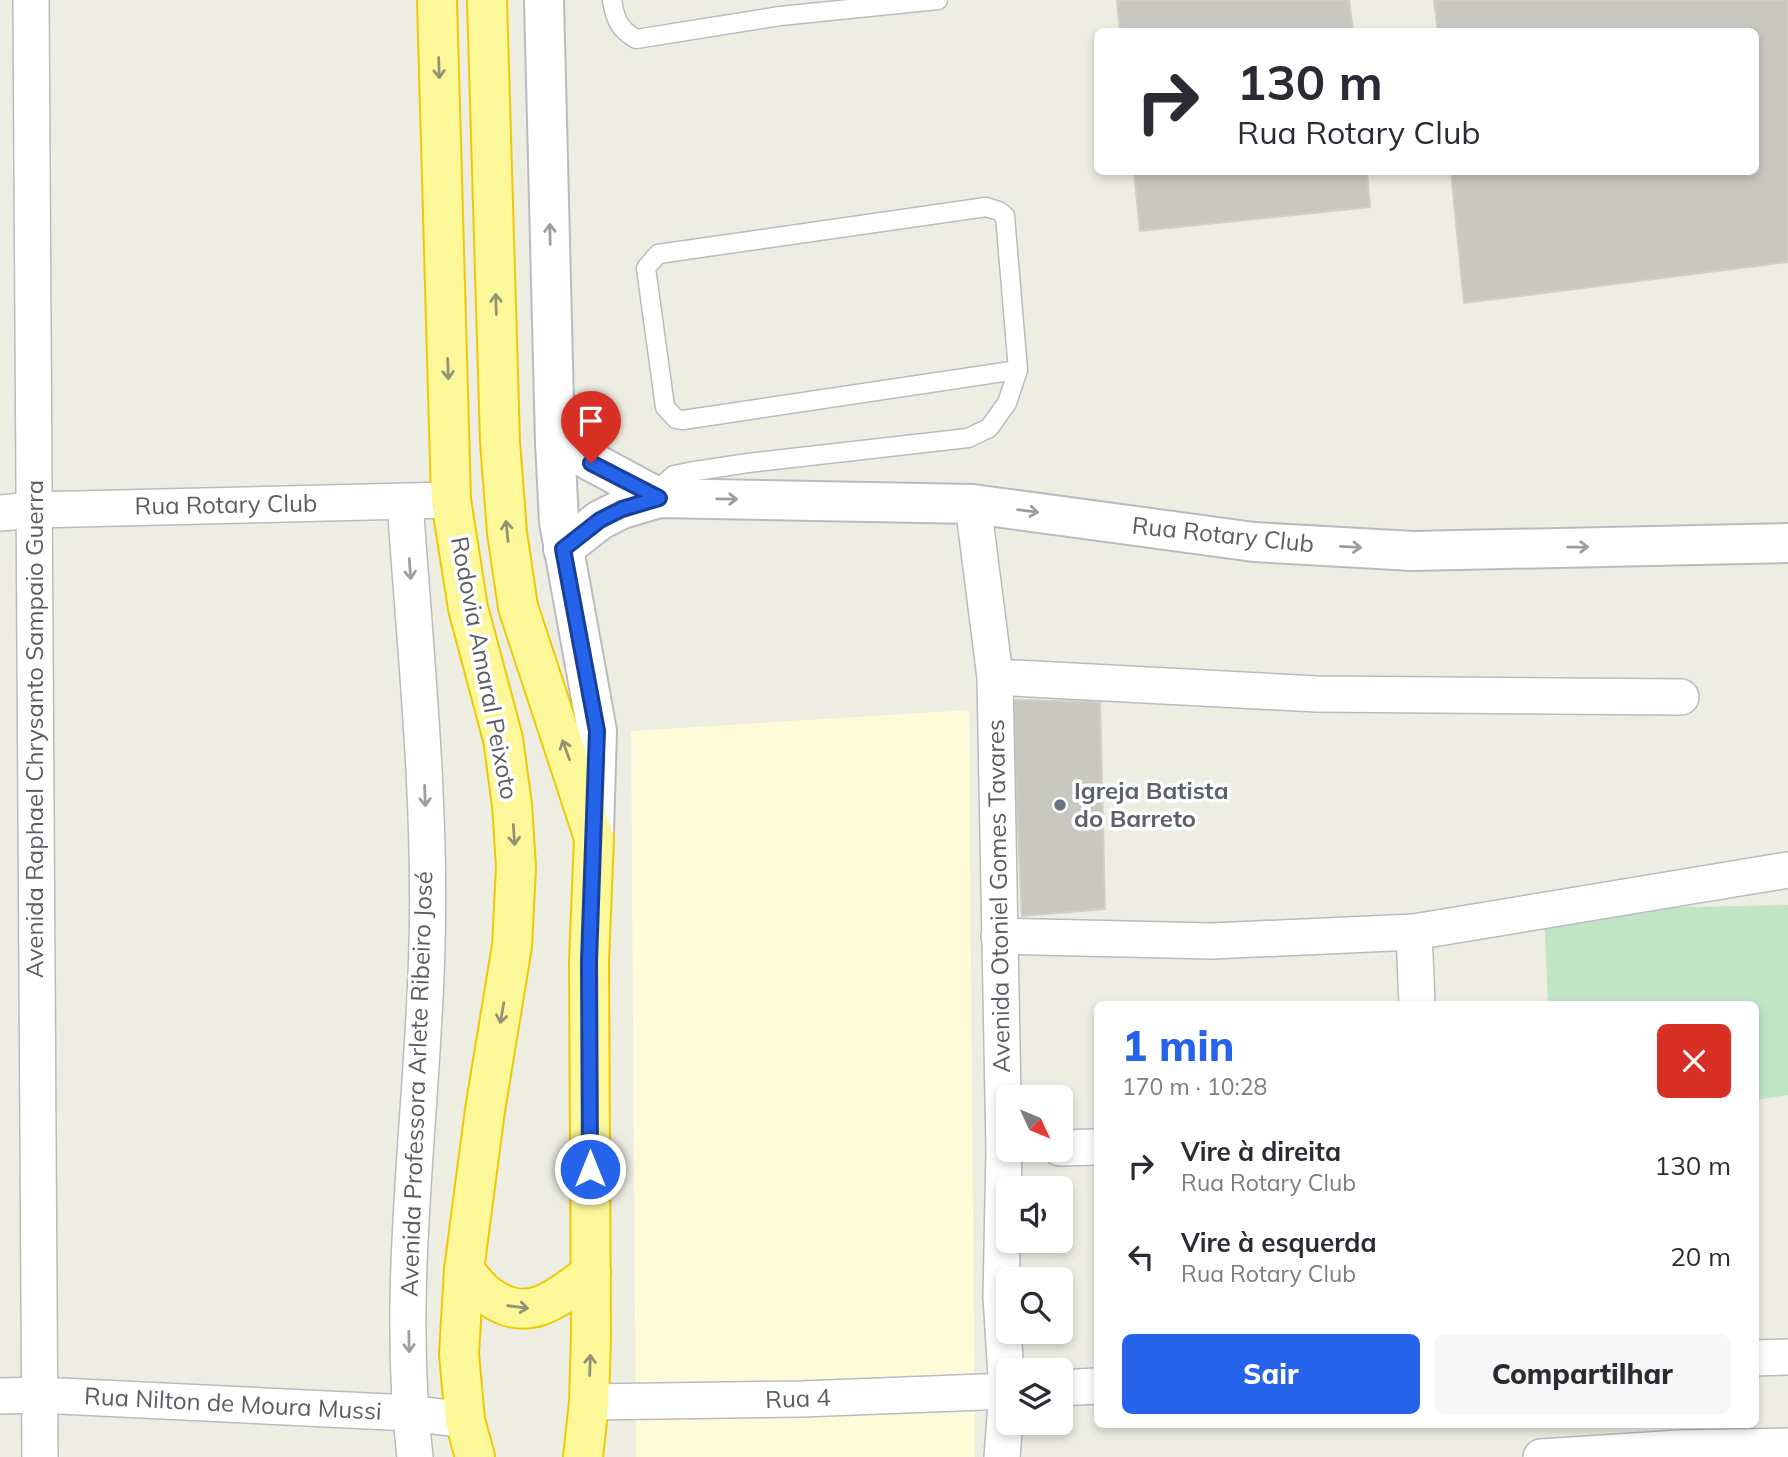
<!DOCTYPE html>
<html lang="pt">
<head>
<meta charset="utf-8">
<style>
	:root { --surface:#fff; --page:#f7f7f7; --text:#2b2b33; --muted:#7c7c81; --accent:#2563eb }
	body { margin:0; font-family:Mulish,sans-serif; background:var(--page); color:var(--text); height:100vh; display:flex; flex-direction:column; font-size:26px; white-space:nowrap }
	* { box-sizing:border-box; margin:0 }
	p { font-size:23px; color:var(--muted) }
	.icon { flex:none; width:38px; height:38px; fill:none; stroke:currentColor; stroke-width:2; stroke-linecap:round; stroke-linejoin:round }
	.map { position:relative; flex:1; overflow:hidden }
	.details { position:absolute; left:1094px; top:1001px; width:665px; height:427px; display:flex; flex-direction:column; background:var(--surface); border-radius:10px; box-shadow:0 4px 10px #0003 }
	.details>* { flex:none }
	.hud { position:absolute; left:1094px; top:28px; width:665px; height:147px; border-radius:10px; box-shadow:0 4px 10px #0003; background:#fff; color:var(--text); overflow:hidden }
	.needle { width:46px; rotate:134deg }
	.controls { position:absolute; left:996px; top:1085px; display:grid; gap:14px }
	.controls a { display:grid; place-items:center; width:77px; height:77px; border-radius:10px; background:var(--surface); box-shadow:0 4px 10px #0003; font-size:35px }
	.pin { position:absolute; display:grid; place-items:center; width:60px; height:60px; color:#fff; margin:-72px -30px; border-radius:50% 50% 50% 0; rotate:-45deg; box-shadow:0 0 7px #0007 }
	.pin .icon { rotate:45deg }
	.me { position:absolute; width:77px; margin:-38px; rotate:0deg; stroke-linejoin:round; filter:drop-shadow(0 0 5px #0008) }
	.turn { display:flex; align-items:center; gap:24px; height:147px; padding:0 28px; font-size:32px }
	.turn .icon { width:91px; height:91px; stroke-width:2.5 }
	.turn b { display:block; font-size:49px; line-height:60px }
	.round { display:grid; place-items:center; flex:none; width:74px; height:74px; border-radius:10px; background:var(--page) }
	.summary { display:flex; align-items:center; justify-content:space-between; height:119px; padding:0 28px }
	h1 { font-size:42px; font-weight:800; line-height:52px; color:var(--accent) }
	.button { display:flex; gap:14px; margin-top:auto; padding:14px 28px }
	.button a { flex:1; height:80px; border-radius:10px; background:var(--accent); color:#fff; font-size:28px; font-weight:800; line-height:80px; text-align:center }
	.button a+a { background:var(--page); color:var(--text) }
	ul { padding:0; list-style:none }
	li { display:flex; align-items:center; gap:21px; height:91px; padding:0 28px }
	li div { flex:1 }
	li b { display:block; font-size:26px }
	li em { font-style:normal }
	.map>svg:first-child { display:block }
	.commercial { fill:#fdfbd8 }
	.green { fill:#bfe5c5 }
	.building { fill:#c8c7c0; stroke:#d2cfc1; stroke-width:2 }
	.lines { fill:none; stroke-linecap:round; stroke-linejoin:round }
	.service-casing { stroke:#babbc1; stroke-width:21 }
	.minor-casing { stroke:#babbc1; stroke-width:38 }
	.tertiary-casing { stroke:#babbc1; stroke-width:42 }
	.trunk-casing { stroke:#edca03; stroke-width:42 }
	.service { stroke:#fff; stroke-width:18 }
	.minor { stroke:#fff; stroke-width:35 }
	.tertiary { stroke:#fff; stroke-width:38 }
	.trunk { stroke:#fcf899; stroke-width:38 }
	.oneway { stroke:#939376 }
	.oneway2 { stroke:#9d9ea1 }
	.route-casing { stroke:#184099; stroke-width:18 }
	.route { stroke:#2563eb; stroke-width:12 }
	.worship-dot { fill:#6b7280; stroke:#fff; stroke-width:2.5 }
	.labels { text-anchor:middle; stroke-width:7; stroke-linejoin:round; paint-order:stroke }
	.street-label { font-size:24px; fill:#5b5d63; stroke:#fff }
	.worship-label { font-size:24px; font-weight:bold; fill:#5b616d; stroke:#fff; text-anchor:start }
</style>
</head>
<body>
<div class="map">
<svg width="1788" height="1457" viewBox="0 0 1788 1457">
	<rect width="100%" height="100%" fill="#edede2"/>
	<path class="commercial" d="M969 710 975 1457H636L631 731Z"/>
	<path class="green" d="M1788 905V1095L1755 1100V1004H1548L1544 910Z"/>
	<g class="building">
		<path d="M1117 0H1349L1353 32H1120Z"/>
		<path d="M1434 0H1788V262L1464 303 1451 172H1755V32H1438Z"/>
		<path d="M1134 172H1367L1370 207 1140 231Z"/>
		<path d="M1012 700 1100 702 1105 909 1022 916Z"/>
	</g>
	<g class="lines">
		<defs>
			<g id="service">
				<path d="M612 0C615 19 619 29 636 39L780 16 938 0"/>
				<path d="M659 498 666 482 674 475 689 472 748 463 968 438 989 428 1007 403 1018 370 1005 216 999 211 986 207 658 254 646 268 665 407 676 419 683 420 1018 370"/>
			</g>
			<g id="minor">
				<path d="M31 0 40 1457"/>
				<path d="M405 501C415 649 431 797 427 945 423 1116 395 1286 415 1457"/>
				<path d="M973 504 995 677 1004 1150 1001 1297 1007 1391 1002 1457"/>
				<path d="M0 513 33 510 451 500"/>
				<path d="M995 677 1317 694 1681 697"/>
				<path d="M1414 932 1417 1004"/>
				<path d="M999 936 1212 941 1414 932 1788 870"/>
				<path d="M1060 1148 1097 1147"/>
				<path d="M1755 1358 1788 1357"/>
				<path d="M1060 1388 1097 1386"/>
				<path d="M0 1396 39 1395 410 1413 465 1420"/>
				<path d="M589 1402 802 1399 1008 1391"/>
				<path d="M1541 1457 1680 1448 1788 1446"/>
			</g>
			<g id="tertiary">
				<path d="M544 0 555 442 559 522 597 731 594 832"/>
				<path d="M555 442 659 498"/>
				<path d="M563 549 600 520 622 509 659 498 973 504 1254 542 1413 551 1788 543"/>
			</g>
			<g id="trunk">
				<path d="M437 0 451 500 468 608 503 739 512 805 516 867 512 946 485 1110 464 1270 459 1354 465 1420 475 1457"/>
				<path d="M487 0 500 442 507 533 518 607 594 838 589 961 591 1336 589 1402 583 1457"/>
				<path d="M464 1270C472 1279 480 1291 490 1297 529 1325 559 1297 591 1273"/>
			</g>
		</defs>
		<use href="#service" class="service-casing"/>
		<use href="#minor" class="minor-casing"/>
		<use href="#tertiary" class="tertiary-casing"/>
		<use href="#trunk" class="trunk-casing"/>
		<use href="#service" class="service"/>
		<use href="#minor" class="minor"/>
		<use href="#tertiary" class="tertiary"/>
		<use href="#trunk" class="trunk"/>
	</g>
	<defs><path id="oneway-shaft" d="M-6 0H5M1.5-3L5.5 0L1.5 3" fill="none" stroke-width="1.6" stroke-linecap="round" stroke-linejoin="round" transform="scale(1.75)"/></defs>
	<g class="oneway">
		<use href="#oneway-shaft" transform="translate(439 68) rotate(88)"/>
		<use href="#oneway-shaft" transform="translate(496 304) rotate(-92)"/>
		<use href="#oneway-shaft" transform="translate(448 369) rotate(88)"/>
		<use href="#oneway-shaft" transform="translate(507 531) rotate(-96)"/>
		<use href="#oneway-shaft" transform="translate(566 750) rotate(-110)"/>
		<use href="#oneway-shaft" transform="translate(514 835) rotate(86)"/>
		<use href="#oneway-shaft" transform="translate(502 1013) rotate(100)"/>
		<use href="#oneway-shaft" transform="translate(518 1307) rotate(7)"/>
		<use href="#oneway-shaft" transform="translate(590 1365) rotate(-88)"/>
	</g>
	<g class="oneway2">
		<use href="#oneway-shaft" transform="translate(550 234) rotate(-91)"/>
		<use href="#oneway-shaft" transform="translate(727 499) rotate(1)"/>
		<use href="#oneway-shaft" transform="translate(1028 511) rotate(8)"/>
		<use href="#oneway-shaft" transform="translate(1351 547) rotate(3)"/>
		<use href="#oneway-shaft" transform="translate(1578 547) rotate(-1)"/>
		<use href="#oneway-shaft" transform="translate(410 569) rotate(86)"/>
		<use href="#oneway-shaft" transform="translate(425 796) rotate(88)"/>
		<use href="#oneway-shaft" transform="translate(409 1342) rotate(89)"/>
	</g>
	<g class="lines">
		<defs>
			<path id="route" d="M590 1169 589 961 597 731 563 549 600 520 622 509 659 498 591 463"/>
		</defs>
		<use href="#route" class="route-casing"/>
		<use href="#route" class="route"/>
	</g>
	<circle class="worship-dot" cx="1060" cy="805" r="7"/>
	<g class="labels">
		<g class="street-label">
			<text transform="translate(226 505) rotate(-1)" y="8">Rua Rotary Club</text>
			<text transform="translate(1223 535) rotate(6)" y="8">Rua Rotary Club</text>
			<text transform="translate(484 668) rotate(79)" y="8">Rodovia Amaral Peixoto</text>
			<text transform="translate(35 729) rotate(-90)" y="8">Avenida Raphael Chrysanto Sampaio Guerra</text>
			<text transform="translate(999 896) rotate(-91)" y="8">Avenida Otoniel Gomes Tavares</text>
			<text transform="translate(417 1084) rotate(-88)" y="8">Avenida Professora Arlete Ribeiro José</text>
			<text transform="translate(798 1399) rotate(-2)" y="8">Rua 4</text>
			<text transform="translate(233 1404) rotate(3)" y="8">Rua Nilton de Moura Mussi</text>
		</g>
		<g class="worship-label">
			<text x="1074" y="799">Igreja Batista<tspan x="1074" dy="28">do Barreto</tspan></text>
		</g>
	</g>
</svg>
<div class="controls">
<a><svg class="needle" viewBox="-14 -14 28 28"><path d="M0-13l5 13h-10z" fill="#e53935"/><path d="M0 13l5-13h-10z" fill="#7c7c81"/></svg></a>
<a><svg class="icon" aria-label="sound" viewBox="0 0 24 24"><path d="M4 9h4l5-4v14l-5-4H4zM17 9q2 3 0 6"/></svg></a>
<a><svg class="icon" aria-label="search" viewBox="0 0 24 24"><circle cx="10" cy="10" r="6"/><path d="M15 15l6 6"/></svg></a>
<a><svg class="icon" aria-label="layers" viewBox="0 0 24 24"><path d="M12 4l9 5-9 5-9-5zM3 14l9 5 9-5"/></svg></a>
</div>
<div class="pin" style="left:591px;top:463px;background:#d93025"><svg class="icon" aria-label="arrive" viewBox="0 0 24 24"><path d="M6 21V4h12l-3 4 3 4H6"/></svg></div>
<svg class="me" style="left:590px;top:1169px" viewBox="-20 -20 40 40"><circle r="17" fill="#2563eb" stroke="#fff" stroke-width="3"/><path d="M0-11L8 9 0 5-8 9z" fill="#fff"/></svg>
<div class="hud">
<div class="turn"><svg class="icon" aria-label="right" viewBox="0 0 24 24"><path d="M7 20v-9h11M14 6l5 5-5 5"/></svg><div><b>130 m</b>Rua Rotary Club</div></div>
</div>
<section class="details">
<div class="summary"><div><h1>1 min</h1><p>170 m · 10:28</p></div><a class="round" style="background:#d93025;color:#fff"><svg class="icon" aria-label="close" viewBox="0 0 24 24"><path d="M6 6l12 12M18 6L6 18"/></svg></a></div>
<ul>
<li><svg class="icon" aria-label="right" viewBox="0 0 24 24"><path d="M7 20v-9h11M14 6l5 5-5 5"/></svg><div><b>Vire à direita</b><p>Rua Rotary Club</p></div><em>130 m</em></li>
<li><svg class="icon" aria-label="left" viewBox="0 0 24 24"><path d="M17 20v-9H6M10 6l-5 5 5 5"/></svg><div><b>Vire à esquerda</b><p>Rua Rotary Club</p></div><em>20 m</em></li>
</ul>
<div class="button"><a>Sair</a><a>Compartilhar</a></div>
</section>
</div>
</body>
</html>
